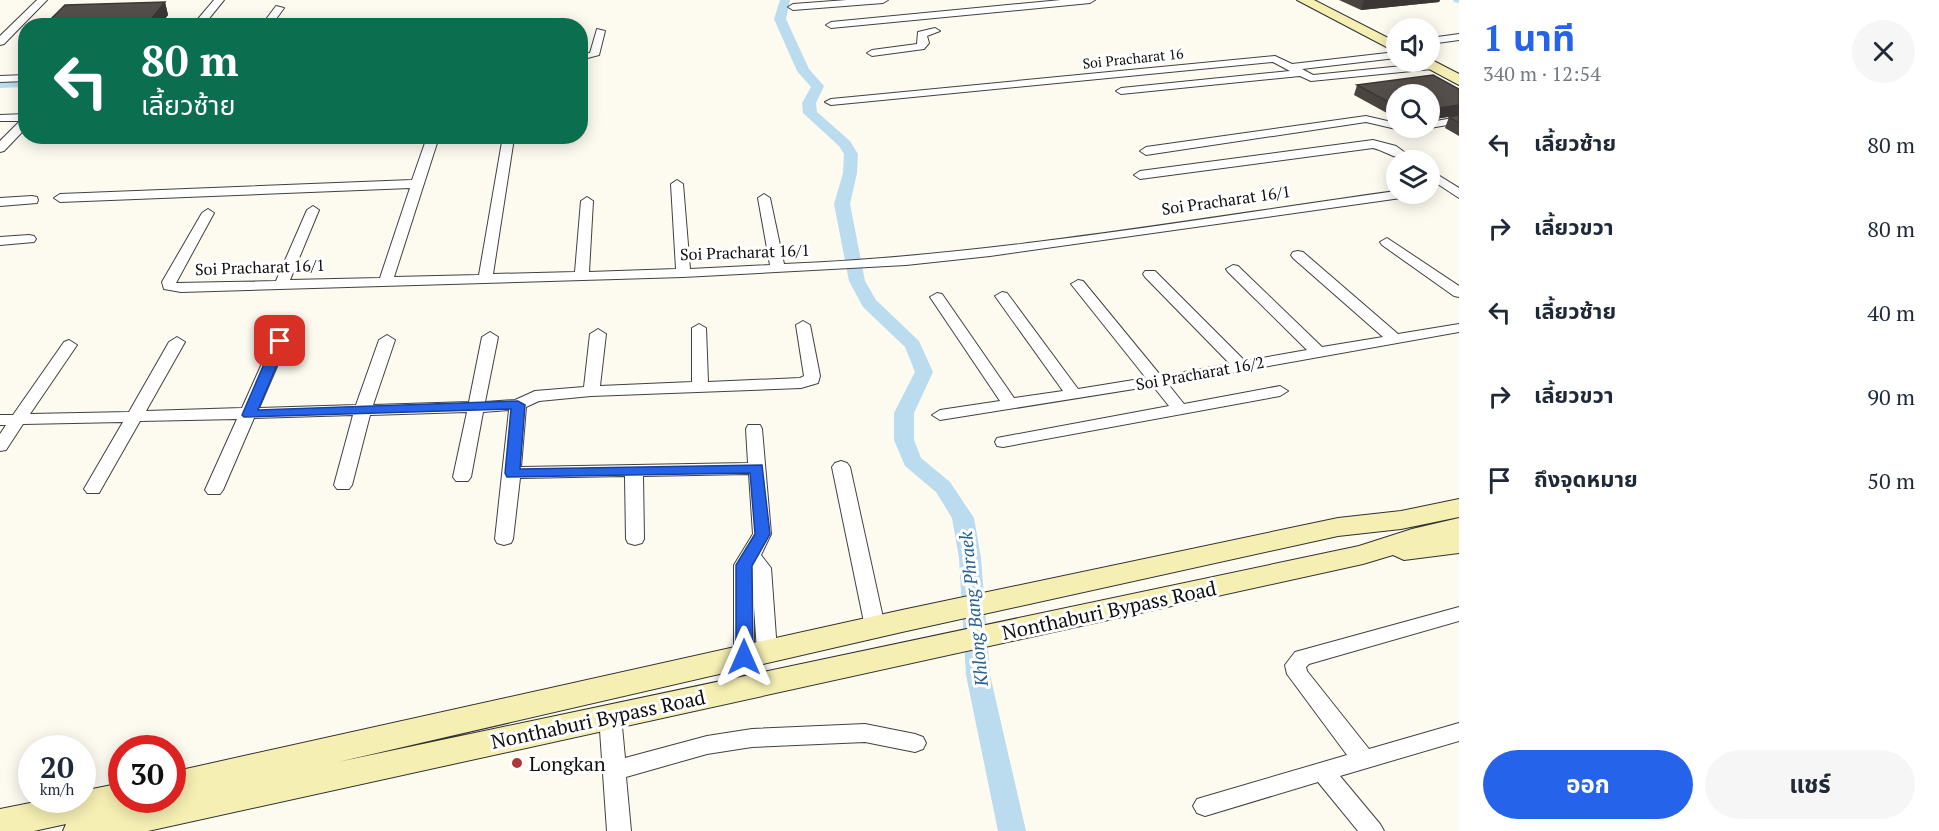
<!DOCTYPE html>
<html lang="th">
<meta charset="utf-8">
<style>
:root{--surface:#fff;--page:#f6f6f7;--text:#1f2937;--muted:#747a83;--accent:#2563eb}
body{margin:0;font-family:"PT Serif","Noto Sans Thai",serif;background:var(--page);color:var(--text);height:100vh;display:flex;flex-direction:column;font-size:22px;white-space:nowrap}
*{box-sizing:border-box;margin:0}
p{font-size:20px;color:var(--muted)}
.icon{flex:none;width:33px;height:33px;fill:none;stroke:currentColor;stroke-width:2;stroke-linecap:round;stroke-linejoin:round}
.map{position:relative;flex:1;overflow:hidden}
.details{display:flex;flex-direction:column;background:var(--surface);width:480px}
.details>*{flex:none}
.hud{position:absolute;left:18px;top:18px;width:570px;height:126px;border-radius:24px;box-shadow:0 3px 15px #0003;background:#0b6e4f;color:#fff;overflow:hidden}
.controls{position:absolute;left:1386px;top:18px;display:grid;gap:12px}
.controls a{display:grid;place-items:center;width:54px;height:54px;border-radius:50%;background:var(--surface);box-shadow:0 3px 15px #0003;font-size:30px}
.speed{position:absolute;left:18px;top:735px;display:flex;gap:12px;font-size:30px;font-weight:700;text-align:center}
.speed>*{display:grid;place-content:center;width:78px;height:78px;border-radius:50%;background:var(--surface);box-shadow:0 3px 15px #0003;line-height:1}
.speed small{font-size:15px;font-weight:400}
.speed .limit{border:9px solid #d22;background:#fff;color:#111}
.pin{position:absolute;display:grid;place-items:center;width:51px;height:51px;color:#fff;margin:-26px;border-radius:12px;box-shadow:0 3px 9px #0006}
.me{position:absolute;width:66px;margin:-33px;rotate:0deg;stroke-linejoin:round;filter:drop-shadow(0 0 4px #0008)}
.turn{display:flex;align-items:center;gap:21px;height:126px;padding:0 24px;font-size:27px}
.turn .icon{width:78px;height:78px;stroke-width:2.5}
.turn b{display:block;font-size:42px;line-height:51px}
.round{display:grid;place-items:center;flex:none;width:63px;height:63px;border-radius:32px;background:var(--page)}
.summary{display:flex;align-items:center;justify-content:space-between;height:102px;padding:0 24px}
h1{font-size:36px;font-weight:700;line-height:45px;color:var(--accent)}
.primary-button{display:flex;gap:12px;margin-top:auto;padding:12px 24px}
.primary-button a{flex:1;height:69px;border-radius:36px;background:var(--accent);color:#fff;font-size:24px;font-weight:700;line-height:69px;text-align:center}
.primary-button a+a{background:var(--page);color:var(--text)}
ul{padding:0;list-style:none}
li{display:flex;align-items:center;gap:18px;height:84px;padding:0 24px}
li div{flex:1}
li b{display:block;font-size:22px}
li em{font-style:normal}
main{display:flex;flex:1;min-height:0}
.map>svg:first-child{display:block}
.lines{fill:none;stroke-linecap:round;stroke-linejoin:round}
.canal{fill:#bbdbef;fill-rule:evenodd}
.minor-casing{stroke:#414141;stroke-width:2}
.secondary-casing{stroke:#303030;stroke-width:2}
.minor{fill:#fff;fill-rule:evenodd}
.secondary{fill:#f5efb3;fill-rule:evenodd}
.wall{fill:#494440}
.shaded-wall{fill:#3c3734}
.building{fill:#554f4b;stroke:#3c3734;stroke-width:1.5}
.route{fill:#2563eb;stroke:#184099;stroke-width:1.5}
.poi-dot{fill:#ad363b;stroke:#fff;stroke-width:2}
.labels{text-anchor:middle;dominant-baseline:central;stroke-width:6;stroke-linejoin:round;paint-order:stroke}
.far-street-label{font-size:14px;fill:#0e0e0e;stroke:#fff}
.street-label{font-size:16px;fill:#0e0e0e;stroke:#fff}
.water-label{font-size:18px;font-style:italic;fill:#266190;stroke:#fff}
.near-street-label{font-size:20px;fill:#0e0e0e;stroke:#fff}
.near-poi-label{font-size:20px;fill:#0e0e0e;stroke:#fff;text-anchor:start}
</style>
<main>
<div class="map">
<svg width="1459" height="831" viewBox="0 0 1459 831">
<rect width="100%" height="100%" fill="#fdfbf0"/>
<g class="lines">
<g class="canal">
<polygon points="780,0 790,0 786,19 809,69 824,86 816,103 817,112 850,141 858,154 857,173 850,204 865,281 876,300 919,341 933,372 914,413 914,440 921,458 950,482 974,518 981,558 990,675 1026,831 998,831 966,675 959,558 952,518 936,492 905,466 894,440 894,413 915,372 905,347 863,307 849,281 834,204 843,173 844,154 839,146 803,113 802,103 811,87 797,71 774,19"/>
<polygon points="1453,0 1459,0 1459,3 1454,2"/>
<polygon points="26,79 26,87 0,88 0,80"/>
</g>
<defs>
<g id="minor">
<polygon points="37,0 47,0 4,44 0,45 0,36"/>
<polygon points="214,0 224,0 203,26 192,26"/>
<polygon points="847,0 888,0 883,3 793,10 788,7 793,4"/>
<polygon points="1061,0 1095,0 1090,3 831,28 826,25 831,22"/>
<polygon points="276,6 284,8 271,26 261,26"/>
<polygon points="935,28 940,31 927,36 929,43 924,49 872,56 867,53 872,50 917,44 918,32"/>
<polygon points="597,29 605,31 599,55 580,60 580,54 590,53"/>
<polygon points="1459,34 1459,40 1430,44 1430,38"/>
<polygon points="1396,52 1396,58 1302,69 1313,75 1432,63 1437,66 1432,69 1311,81 1300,76 1121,94 1116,91 1121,88 1290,71 1273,62 831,105 825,102 831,99 1275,56 1292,64"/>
<polygon points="26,75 26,81 0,82 0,76"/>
<polygon points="26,114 26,128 4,151 0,152 0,141 20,121 0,121 0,115"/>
<polygon points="1366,116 1396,123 1396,128 1401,128 1396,129 1366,122 1146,155 1140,151 1146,147"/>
<polygon points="1459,117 1459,123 1430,128 1426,128 1430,128 1430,122"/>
<path d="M432 136 438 140 394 277 479 275 503 136 514 138 493 274 575 272 581 201 587 197 593 201 589 272 676 269 671 184 677 180 683 184 690 269 770 265 758 198 764 194 770 198 784 264C989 256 1193 219 1396 191V194H1407L1401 198 990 256 906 265 683 277 181 292 164 289 162 282 202 213 208 209 214 213 176 283 276 281 307 210 313 206 319 210 290 280 380 278 410 188 60 202 54 198 60 194 412 180 426 140Z"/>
<path d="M1373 140 1396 146 1415 160C1400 162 1388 152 1373 148L1140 179 1134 175 1140 171Z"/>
<polygon points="1430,170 1459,188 1459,198 1430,179"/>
<polygon points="32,196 37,197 38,200 37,203 0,206 0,198"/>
<polygon points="29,235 34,236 36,239 34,242 0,245 0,237"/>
<polygon points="1387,238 1459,286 1459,297 1454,296 1382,245 1380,242"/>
<polygon points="1298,251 1303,252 1398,334 1459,324 1459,332 1168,384 1184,404 1280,386 1288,391 1280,396 1003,447 997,446 995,442 997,438 1169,406 1153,386 940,420 932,415 940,410 1000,401 930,297 937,293 942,294 1014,398 1063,391 995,296 1002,292 1007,293 1078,389 1146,378 1071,284 1078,280 1083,281 1161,376 1230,364 1145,277 1143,274 1145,271 1155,271 1245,361 1307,350 1228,272 1226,269 1233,265 1238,266 1322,347 1383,337 1293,258 1291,255 1293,252"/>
<polygon points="803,321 810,325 820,376 818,383 801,388 591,396 539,401 526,407 521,467 748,463 746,429 748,425 760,425 762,429 771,534 761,555 771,568 777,651 774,656 767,659 760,656 757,651 754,607 754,657 751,663 744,665 737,663 734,657 734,565 753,534 749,474 643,476 644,539 642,543 635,545 628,543 626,539 625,476 520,478 513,539 511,543 504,545 497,543 495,539 509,410 483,412 471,477 468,481 456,481 453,477 467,412 370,415 352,485 349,489 337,489 334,485 353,415 254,418 223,490 220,494 208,494 205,490 237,419 140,421 99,493 87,493 84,489 123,422 23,424 6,450 0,451 0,434 6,425 0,425 0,415 13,415 64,342 69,340 77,345 30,414 129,412 169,342 177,337 185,342 146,411 242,408 272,341 280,336 288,341 259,408 356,405 379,340 387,335 395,340 373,405 469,402 482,337 490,332 498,337 485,402 515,400 535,391 584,387 590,334 598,329 606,334 600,386 692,382 692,328 699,324 706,328 708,382 800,378 804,376 796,325"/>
<polygon points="841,461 847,463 850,467 885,627 882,632 875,634 868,632 865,627 832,467 835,463"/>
<polygon points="1459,607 1459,621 1309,664 1306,667 1307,671 1369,749 1459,723 1459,741 1340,776 1380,824 1384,831 1358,831 1318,782 1205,816 1197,813 1193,806 1197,799 1347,755 1287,674 1285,665 1295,652"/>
<polygon points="610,707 618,710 621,716 625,758 707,736 752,729 865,724 915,734 923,737 926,743 923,749 915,752 865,742 752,747 707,754 626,777 631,831 607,831 599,716 602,710"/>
</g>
<g id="secondary">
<polygon points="1297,0 1314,0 1396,42 1396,52"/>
<polygon points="1430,59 1459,74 1459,85 1416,62 1430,62"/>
<polygon points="1459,499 1459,517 1401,529 1338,536 902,632 338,762 1359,546 1412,529 1459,518 1459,553 1404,560 1393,555 1363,564 148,831 63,831 66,824 34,831 0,831 0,809 45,800 82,800 82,791 122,783 122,800 138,800 135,804 159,800 172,800 172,772 902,610 1338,518 1401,511"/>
</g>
</defs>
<use href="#minor" class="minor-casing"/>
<use href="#secondary" class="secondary-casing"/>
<use href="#minor" class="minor"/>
<use href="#secondary" class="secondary"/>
</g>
<g class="wall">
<polygon points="1339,0 1440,0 1439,2 1361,10"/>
<polygon points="165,2 168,15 159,26 48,26 47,23"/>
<polygon points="1357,85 1459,89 1459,115 1430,120 1430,94 1396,94 1396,118 1354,95"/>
<polygon points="1459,115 1459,136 1445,128 1449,117"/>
</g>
<g class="shaded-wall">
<polygon points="1364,0 1440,0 1439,2 1361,10"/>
<polygon points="165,2 168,15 159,26 146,26"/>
<polygon points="1459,105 1459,115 1430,120 1431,112 1433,109"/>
</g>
<g class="building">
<polygon points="165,2 146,26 111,26 114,21 47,23 65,5"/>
<polygon points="1433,75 1459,89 1459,105 1433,109 1431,112 1430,112 1430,94 1396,94 1396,106 1357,85"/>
<polygon points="1459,115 1459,123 1449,117"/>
</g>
<polygon class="route" points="280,337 287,341 258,410 518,401 525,405 520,469 762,465 770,534 752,566 753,657 750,661 744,663 738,661 736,657 736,565 755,534 750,473 507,477 505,473 511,409 244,417 242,415 274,341"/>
<circle class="poi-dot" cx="517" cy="763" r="6"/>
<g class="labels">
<g class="far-street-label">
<text transform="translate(1133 58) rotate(-6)">Soi Pracharat 16</text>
</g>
<g class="street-label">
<text transform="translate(1226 200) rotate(-8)">Soi Pracharat 16/1</text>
<text transform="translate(745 252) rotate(-2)">Soi Pracharat 16/1</text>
<text transform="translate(260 267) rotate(-2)">Soi Pracharat 16/1</text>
<text transform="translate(1200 373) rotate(-10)">Soi Pracharat 16/2</text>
</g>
<g class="water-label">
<text transform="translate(973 609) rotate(-96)">Khlong Bang Phraek</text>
</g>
<g class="near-street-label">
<text transform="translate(1109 610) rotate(-12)">Nonthaburi Bypass Road</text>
<text transform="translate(598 719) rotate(-12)">Nonthaburi Bypass Road</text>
</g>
<g class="near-poi-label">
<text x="529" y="763">Longkan</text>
</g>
</g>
</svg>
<div class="controls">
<a><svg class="icon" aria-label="sound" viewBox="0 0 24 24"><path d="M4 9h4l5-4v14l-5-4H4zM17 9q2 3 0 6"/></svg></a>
<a><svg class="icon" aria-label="search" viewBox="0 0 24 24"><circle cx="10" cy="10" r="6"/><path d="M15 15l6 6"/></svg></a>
<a><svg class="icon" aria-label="layers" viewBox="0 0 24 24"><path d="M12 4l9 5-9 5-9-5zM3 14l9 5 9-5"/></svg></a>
</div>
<div class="speed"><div>20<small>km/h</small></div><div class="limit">30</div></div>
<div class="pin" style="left:280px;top:341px;background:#d93025"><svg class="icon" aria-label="arrive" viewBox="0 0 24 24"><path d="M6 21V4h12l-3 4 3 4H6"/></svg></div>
<svg class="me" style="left:744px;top:657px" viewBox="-20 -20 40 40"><path d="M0-17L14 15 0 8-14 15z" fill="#2563eb" stroke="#fff" stroke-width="4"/></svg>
<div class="hud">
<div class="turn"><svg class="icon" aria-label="left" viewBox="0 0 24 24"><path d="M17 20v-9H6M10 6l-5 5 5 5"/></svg><div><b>80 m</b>เลี้ยวซ้าย</div></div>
</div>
</div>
<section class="details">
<div class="summary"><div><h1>1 นาที</h1><p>340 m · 12:54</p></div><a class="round"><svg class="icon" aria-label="close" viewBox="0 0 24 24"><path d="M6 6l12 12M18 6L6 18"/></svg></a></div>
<ul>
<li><svg class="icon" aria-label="left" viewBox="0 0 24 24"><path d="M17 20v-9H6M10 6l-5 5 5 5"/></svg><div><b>เลี้ยวซ้าย</b></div><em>80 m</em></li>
<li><svg class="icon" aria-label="right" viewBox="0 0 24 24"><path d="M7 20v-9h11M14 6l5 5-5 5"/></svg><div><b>เลี้ยวขวา</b></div><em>80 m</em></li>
<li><svg class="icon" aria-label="left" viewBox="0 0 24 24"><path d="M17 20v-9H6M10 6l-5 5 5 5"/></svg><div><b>เลี้ยวซ้าย</b></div><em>40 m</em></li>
<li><svg class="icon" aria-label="right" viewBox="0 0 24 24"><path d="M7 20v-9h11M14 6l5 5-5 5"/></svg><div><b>เลี้ยวขวา</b></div><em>90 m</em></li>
<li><svg class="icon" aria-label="arrive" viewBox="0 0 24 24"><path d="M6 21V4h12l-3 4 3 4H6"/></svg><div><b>ถึงจุดหมาย</b></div><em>50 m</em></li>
</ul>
<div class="primary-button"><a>ออก</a><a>แชร์</a></div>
</section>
</main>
